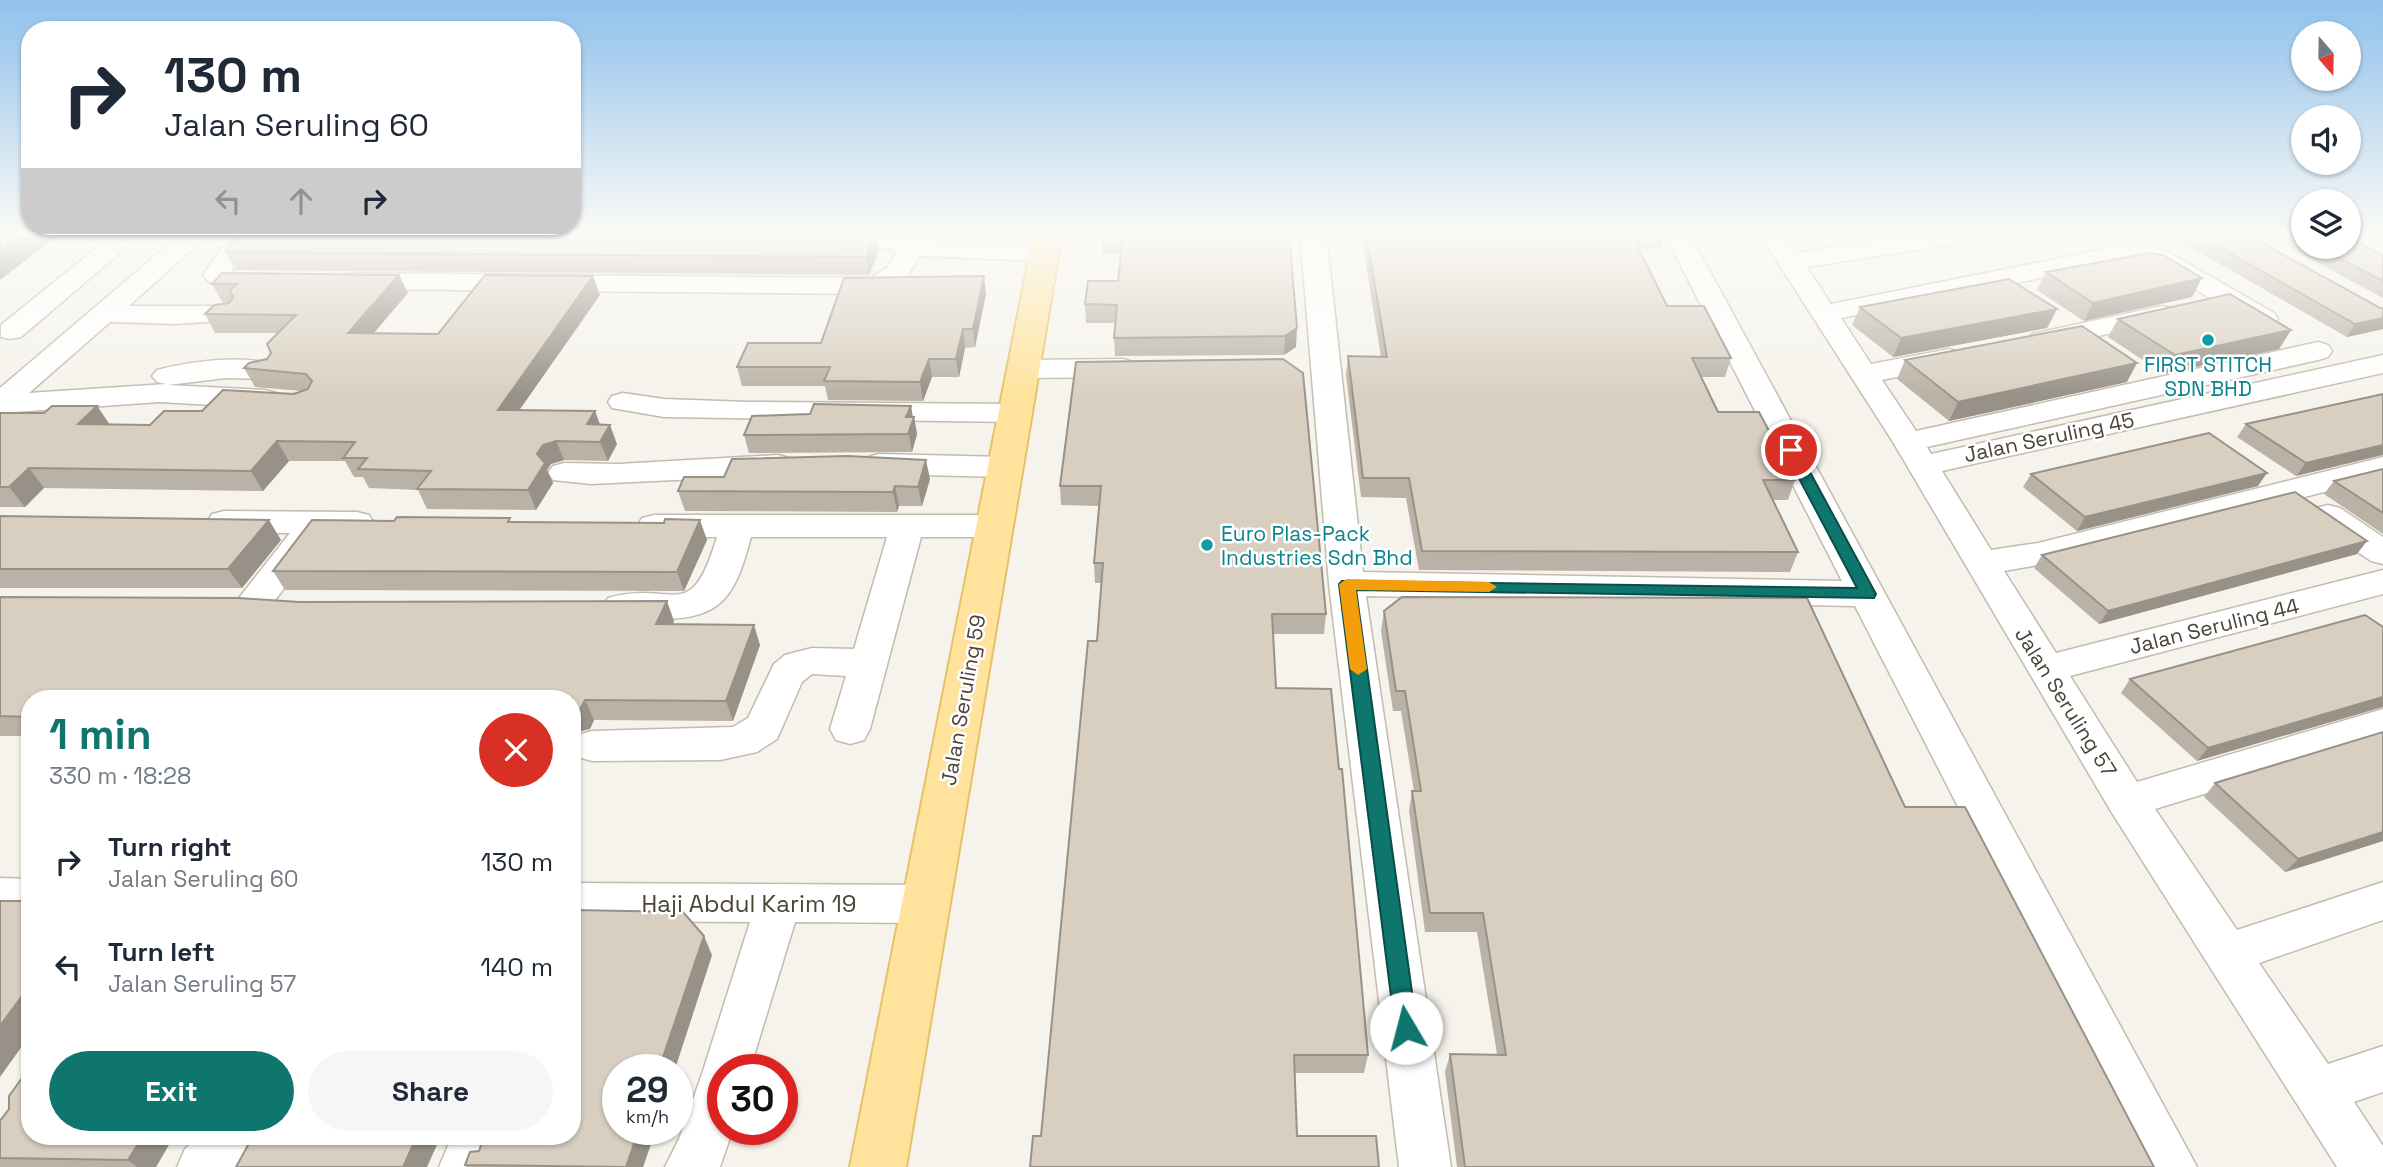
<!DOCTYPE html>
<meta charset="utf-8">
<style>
:root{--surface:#fff;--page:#f6f6f7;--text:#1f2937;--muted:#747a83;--accent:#0f766e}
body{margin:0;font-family:"Space Grotesk",sans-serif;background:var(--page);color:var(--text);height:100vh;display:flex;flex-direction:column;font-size:26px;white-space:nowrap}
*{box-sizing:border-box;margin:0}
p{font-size:23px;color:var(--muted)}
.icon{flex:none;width:38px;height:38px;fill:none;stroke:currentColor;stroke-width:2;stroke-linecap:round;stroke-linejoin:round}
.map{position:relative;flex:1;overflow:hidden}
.side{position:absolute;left:21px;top:690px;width:560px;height:455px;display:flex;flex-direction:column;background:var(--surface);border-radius:28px;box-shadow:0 2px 5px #0004}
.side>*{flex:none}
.guide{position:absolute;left:21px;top:21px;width:560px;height:214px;border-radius:28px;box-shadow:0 2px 5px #0004;background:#fff;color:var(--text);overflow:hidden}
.needle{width:46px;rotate:160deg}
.tools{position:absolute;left:2291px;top:21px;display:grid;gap:14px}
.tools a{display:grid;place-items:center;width:70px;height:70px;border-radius:50%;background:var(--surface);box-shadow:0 2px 5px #0004;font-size:35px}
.speed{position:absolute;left:602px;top:1054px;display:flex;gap:14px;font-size:35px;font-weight:700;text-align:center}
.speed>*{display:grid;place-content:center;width:91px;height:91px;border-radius:50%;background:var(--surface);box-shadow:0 2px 5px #0004;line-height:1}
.speed small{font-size:18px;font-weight:400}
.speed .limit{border:10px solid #d22;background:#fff;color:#111}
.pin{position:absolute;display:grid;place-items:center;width:60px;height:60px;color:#fff;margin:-30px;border:4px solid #fff;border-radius:50%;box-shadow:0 2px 7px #0007}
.me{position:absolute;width:77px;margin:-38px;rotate:352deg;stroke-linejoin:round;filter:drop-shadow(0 0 5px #0008)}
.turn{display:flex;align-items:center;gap:24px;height:147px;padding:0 28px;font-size:32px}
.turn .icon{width:91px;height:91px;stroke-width:2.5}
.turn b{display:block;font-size:49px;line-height:60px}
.lanes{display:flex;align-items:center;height:66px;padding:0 28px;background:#0003;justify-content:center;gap:35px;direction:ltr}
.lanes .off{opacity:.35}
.round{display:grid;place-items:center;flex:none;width:74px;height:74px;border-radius:37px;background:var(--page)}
.headline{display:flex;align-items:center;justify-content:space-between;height:119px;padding:0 28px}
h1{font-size:42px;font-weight:700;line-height:52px;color:var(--accent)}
.action{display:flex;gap:14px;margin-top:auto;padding:14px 28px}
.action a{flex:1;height:80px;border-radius:42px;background:var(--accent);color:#fff;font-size:28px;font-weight:700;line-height:80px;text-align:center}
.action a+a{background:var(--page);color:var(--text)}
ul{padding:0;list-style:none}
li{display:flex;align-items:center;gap:21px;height:105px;padding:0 28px}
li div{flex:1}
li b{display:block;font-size:26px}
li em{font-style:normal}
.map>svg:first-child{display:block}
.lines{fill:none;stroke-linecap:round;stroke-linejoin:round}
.stream{stroke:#a9d4f2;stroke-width:6}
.minor-casing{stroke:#c2bbae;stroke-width:3}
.major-casing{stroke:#e6c16a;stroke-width:4}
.minor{fill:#fff;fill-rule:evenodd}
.major{fill:#ffe39c;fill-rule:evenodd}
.wall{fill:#bab2a6}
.shaded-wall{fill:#979187}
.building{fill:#d8cfc1;stroke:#979187;stroke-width:2}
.route{fill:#0f766e;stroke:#0a4d48;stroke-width:2}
.slow{fill:#f59e0b}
.culture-dot{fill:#0f9aa8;stroke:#fff;stroke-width:2.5}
.labels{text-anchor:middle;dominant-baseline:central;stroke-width:5;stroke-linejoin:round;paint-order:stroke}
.culture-label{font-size:21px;fill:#0d838f;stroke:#fff}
.street-label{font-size:21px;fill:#4b4439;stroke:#fff}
.near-street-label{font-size:24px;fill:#4b4439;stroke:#fff}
</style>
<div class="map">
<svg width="2383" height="1167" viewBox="0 0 2383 1167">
<rect width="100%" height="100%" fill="#f6f3ec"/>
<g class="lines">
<polyline class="stream" points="2379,233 2383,235"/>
<defs>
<g id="minor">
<polygon points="115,233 143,233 21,337 11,339 1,337 1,325"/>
<path d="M182 233H210L129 306H227L237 308 241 314 237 320 176 324 110 322 29 393 166 384 157 382 152 376 157 370C193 361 239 355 275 364L279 370 275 376 265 379 226 378 168 385 265 390 276 393 280 399 276 405 265 408 160 402 0 413V388Z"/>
<path d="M277 233C267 248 243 248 230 273L272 275 276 281 272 287C251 292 216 295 203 275L221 249 241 234Z"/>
<polygon points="895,233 915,240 1044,245 1053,248 1057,253 1053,258 1044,261 920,256 903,283 873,294 354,289 345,287 341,281 345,275 354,273 871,278 888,267 897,251 887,248 829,247 820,244 816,239 821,233"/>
<polygon points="1300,233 1326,233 1363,572 1842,581 1664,233 1689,233 2197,1167 2143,1167 1855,606 1366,596 1451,1167 1399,1167 1329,584"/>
<polygon points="1759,233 1784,233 1797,253 1924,233 1987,233 1984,238 1975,241 1807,267 1831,304 2146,241 2155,244 2158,249 2168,252 2274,313 2278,319 2274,325 2264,327 2254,325 2150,262 2146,257 1841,318 1871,364 1949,349 1959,352 1963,358 1959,364 1882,380 1916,431 2318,342 2328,345 2332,351 2328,357 2318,360 1927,447 1931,454 2383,355 2383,373 1942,471 1991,550 2038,543 2383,457 2383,477 2038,565 2004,571 2056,653 2383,570 2383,594 2070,676 2137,782 2383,709 2383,739 2155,809 2237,930 2383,882 2383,920 2259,963 2328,1064 2383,1046 2383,1092 2354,1102 2383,1146 2383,1167 2337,1167 2112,813 1893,442"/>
<polygon points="2348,233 2364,233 2383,243 2383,261 2348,245"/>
<polygon points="2162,306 2172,308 2176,314 2172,320 2042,348 2032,346 2028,340 2032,334"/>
<polygon points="1123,359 1133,362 1137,368 1133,374 1123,377 1023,378 1013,375 1009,369 1013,363 1023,360"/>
<polygon points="623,393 664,399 748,402 1015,404 1026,407 1030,413 1026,419 1015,422 664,417 612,408 608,402 612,396"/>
<polygon points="879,454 1005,457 1016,460 1021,467 1016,474 1005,477 879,474 868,471 863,464 868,457"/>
<polygon points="778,455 789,458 794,465 789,472 778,475 591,484 553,480 548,473 553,466 564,463 618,464"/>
<polygon points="2328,505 2340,508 2383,537 2383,564 2371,561 2316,524 2311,516 2316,508"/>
<polygon points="224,511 357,512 369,515 374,523 369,531 357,534 320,534 322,537 317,545 266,612 253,615 240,612 235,603 290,533 224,533 212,530 207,522 212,514"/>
<path d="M654 515H994L1006 518 1011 526 1006 534 994 537H921L870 729 864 740 850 744 836 740 830 729 846 676 812 674 802 682 777 739 757 752 720 760 592 761 578 757 572 746 578 735 592 731 733 727 748 718 774 664 785 655 812 648 854 649 887 537H751C736 592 725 619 662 619 644 620 626 621 608 616L603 607 608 598C674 579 690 628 717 537H654L642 534 637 526 642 518Z"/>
<polygon points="0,878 30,879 30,917 0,916"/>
<polygon points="572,883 926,885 942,891 948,904 942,917 926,923 795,922 750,1069 723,1069 723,1129 733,1129 720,1167 665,1167 679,1139 703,1071 750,922 572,921"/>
<polygon points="198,1136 251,1136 237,1167 177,1167 185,1149"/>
<polygon points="452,1136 502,1136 491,1167 439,1167"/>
</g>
<polygon id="major" points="1034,233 1062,233 906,1167 850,1167"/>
</defs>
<use href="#minor" class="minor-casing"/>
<use href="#major" class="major-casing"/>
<use href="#minor" class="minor"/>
<use href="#major" class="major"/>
</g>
<g class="wall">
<polygon points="1289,233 1296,347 1284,355 1115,356 1114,338 1115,323 1086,323 1085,304 1118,281 1121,254 1102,254 1102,236"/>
<polygon points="1665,233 1661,249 1639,249 1667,306 1731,358 1725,377 1701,377 1718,412 1795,480 1788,500 1772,500 1798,552 1790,572 1419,570 1406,498 1361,497 1346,375 1348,356 1381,357 1361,234 1329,234"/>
<polygon points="2166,233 2244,233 2380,308 2383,308 2383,329 2347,337"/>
<polygon points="2263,233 2303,233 2303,247 2348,247 2383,255 2383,298"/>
<polygon points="879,251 869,275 235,270 225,252"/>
<polygon points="2046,272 2192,297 2084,321 2037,290"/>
<polygon points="399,275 408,293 374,333 438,334 600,295 519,410 595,411 600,425 617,444 608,461 564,460 551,464 547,470 553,483 536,510 427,509 418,490 369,488 363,477 354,477 345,461 289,461 263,491 44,488 25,507 0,507 0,413 44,413 97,406 109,424 150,425 202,411 302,391 255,387 244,368 267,359 271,353 278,333 215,333 205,314 230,302 222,302 212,284"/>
<polygon points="986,294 975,347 965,348 959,377 932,377 923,401 828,400 825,386 742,386 737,367"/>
<polygon points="1860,307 2057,309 2047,328 1893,357 1852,325"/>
<polygon points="2118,319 2291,330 2279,349 2164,374 2108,337"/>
<polygon points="1905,360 2127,382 1949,421 1897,379"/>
<polygon points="1076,362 1326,614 1324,634 1273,634 1276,688 1339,769 1368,1055 1364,1073 1294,1073 1041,1136 1097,641 1102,583 1095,583 1094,563 1099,506 1061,505 1060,486"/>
<polygon points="2383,394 2296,476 2237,437 2246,424"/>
<polygon points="911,406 913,417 914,417 917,434 912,452 749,453 744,435 810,414"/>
<polygon points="2383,469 2383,534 2324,494 2334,481"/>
<polygon points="2031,474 2258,486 2077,531 2023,487"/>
<polygon points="930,479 922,506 899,506 897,512 685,511 678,491"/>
<polygon points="0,516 281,540 242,588 0,588"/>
<polygon points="512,522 707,540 684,591 285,590 273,571"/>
<polygon points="2357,554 2099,624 2034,568 2042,555"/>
<polygon points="0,597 299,602 674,621 673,624 760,645 733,721 594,720 590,729 577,732 572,698 30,698 30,736 0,736"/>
<polygon points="1384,611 1905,807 2154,1167 1457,1167 1445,1072 1450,1054 1497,1054 1477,932 1425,932 1409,811 1412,791 1414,791 1401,711 1393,711 1381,631"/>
<polygon points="2383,627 2197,761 2121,693 2130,679"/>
<polygon points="2215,783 2383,841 2285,872 2204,797"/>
<polygon points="712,955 675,1069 618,1069 618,1129 656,1129 643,1167 466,1167 465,1165 479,1151"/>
<polygon points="0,1121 174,1136 156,1167 0,1167"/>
</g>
<g class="shaded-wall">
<polygon points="26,233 61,233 0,280 0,253"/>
<polygon points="876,233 879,251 869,275 866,257"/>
<polygon points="399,275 408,293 358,351 348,333"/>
<polygon points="593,276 600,295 506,429 498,410"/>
<polygon points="984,276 986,294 975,347 973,329"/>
<polygon points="2202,278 2192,297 2084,321 2093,303"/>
<polygon points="2057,309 2047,328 1893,357 1901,338"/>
<polygon points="2383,318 2383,329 2347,337 2355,324"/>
<polygon points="1297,328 1296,347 1284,355 1285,336"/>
<polygon points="963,329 965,348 959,377 956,359"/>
<polygon points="2291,330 2279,349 2164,374 2175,355"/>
<polygon points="929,359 932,377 923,401 920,382"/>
<polygon points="2137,363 2127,382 1949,421 1958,402"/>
<polygon points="97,406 110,425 78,424"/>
<polygon points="911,406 913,420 914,417 917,434 912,452 906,417"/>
<polygon points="595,411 602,430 587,424"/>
<polygon points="610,425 617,444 608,461 600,442"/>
<polygon points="277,441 289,461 263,491 251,471"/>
<polygon points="556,441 564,460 551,464 547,470 553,483 536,510 528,490 537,454 543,445"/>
<polygon points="2383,445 2383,455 2296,476 2306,463"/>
<polygon points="926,460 930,479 922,506 918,487"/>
<polygon points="29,468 44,488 25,507 9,487"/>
<polygon points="2267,473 2258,486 2077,531 2085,517"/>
<polygon points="895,486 899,506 897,512 893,492"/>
<polygon points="269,520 281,540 242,588 228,569"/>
<polygon points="700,520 707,540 684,591 677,572"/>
<polygon points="2367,541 2357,554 2099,624 2108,611"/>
<polygon points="667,601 674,621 664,644 656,624"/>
<polygon points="754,625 760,645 733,721 726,701"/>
<polygon points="2383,697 2383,707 2197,761 2208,748"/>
<polygon points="585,700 594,720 590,729 577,732 572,740 572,711"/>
<polygon points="2383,832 2383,841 2285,872 2298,859"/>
<polygon points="704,936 712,955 675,1069 659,1069"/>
<polygon points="30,985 30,1035 0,1077 0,1026"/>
<polygon points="639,1129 656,1129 643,1167 626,1167"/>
<polygon points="143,1136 174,1136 156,1167 137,1167 128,1160"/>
<polygon points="417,1136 441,1136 427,1167 403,1167"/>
</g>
<g class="building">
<polygon points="0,233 26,233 0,253"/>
<polygon points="246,233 875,233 866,257 225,252 233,242"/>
<polygon points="1102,233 1289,233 1297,328 1285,336 1114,338 1117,305 1085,304 1088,281 1118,281 1123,236 1102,236"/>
<polygon points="1366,233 1631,233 1667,306 1704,306 1731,358 1692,358 1718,412 1759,412 1795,480 1763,480 1798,552 1422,551 1409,478 1363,478 1348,356 1387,357"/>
<polygon points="2194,233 2244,233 2380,308 2383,308 2383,318 2355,324"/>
<polygon points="2293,233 2303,233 2303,239"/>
<polygon points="2348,238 2383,255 2383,281 2318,247 2348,247"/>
<polygon points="2150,253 2163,255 2202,278 2093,303 2046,272"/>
<polygon points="222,273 399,275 348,333 438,334 485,275 593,276 498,410 595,411 587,424 610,425 600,442 556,441 543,445 537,454 545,463 528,490 417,489 431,471 358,469 367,458 343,458 355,442 277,441 251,471 29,468 9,487 0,487 0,413 44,413 52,406 97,406 78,424 150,425 164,411 202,411 223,390 294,394 308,389 312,381 306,374 244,368 249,363 267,359 271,353 267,344 296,315 205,314 214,305 229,303 233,297 230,290 237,284 212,284"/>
<polygon points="984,276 973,329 963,329 956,359 929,359 920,382 824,381 830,367 737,367 748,343 821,343 844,278"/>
<polygon points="2009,279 2057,309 1901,338 1860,307"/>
<polygon points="2230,294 2291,330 2175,355 2118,319"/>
<polygon points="2082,326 2137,363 1958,402 1905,360"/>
<polygon points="1283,359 1303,373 1326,614 1272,614 1276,688 1331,689 1339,769 1342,769 1368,1055 1294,1055 1297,1136 1376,1136 1379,1167 1030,1167 1033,1136 1041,1136 1088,641 1097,641 1103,563 1094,563 1101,486 1060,486 1076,362"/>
<polygon points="2383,394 2383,445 2306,463 2246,424"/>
<polygon points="814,404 911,406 906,417 914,417 908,434 744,435 752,416 810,414"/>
<polygon points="2209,433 2267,473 2085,517 2031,474"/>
<polygon points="847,456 926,460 918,487 895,486 893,492 678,491 684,477 724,477 732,459"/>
<polygon points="2383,469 2383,513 2334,481"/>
<polygon points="2295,492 2367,541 2108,611 2042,555"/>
<polygon points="0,516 269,520 228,569 0,569"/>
<polygon points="397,517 510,518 508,522 510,522 664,523 665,519 700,520 677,572 273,571 312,520 394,521"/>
<polygon points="0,597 239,598 299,602 667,601 656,624 754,625 726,701 585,700 580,709 572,711 572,698 30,698 30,717 0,716"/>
<polygon points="1402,597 1807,598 1905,807 1965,807 2154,1167 1465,1167 1450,1054 1506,1055 1483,913 1430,913 1412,791 1421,791 1405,691 1396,691 1384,611"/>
<polygon points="2365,615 2383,627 2383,697 2208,748 2130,679"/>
<polygon points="2383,732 2383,832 2298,859 2215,783"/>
<polygon points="0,901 30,901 30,985 0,1026"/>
<polygon points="573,910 683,912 704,936 659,1069 618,1069 618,1129 639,1129 626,1167 465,1165 470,1152 479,1151 484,1136 572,1136 572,912"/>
<polygon points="30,1067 30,1136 143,1136 128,1160 0,1158 0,1121 9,1109 9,1096"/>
<polygon points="253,1136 417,1136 403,1167 236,1167"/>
</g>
<linearGradient id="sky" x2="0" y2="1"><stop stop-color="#8fc1ec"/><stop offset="0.59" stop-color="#fbfaf6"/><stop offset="1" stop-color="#fbfaf6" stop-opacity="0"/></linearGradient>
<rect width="2383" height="397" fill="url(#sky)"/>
<polygon class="route" points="1791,445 1798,450 1876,594 1874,598 1356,590 1417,1028 1414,1035 1406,1038 1399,1035 1395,1028 1339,584 1342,581 1857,588 1784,450"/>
<polygon class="slow" points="1347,579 1489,582 1497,587 1489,592 1356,590 1367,669 1358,675 1350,669 1339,584"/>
<g class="culture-dot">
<circle cx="2208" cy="340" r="7"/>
<circle cx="1207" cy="545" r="7"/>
</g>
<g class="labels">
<g class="culture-label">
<text x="2208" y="364">FIRST STITCH<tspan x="2208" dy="24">SDN BHD</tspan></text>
<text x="1221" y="533" text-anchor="start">Euro Plas-Pack<tspan x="1221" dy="24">Industries Sdn Bhd</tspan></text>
</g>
<g class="street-label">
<text transform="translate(2049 437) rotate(-12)">Jalan Seruling 45</text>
<text transform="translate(2214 626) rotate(-14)">Jalan Seruling 44</text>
<text transform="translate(963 700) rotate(-80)">Jalan Seruling 59</text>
<text transform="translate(2066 702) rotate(58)">Jalan Seruling 57</text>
</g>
<g class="near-street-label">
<text x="749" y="903">Haji Abdul Karim 19</text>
</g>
</g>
</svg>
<div class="tools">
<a><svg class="needle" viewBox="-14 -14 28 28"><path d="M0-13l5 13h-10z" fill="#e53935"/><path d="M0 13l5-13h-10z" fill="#747a83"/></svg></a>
<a><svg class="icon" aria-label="sound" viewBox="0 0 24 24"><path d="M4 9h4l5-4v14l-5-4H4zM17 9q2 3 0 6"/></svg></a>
<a><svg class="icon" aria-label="layers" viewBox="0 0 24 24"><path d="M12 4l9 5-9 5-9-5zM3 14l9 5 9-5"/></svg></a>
</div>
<div class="speed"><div>29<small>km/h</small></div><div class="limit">30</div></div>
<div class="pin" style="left:1791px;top:450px;background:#d93025"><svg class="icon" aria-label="arrive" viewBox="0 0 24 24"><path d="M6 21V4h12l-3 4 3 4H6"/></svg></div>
<svg class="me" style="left:1406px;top:1028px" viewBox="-20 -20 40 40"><circle r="19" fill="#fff"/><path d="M0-13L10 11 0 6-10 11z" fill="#0f766e"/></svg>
<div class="guide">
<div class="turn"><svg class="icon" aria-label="right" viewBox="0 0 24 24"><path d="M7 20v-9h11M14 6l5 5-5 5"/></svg><div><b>130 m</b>Jalan Seruling 60</div></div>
<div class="lanes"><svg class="icon off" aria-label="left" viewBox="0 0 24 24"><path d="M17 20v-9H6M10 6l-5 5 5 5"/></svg><svg class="icon off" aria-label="ahead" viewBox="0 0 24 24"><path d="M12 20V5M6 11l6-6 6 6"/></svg><svg class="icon" aria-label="right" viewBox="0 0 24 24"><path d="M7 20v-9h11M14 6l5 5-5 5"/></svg></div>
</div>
<section class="side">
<div class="headline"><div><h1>1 min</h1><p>330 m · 18:28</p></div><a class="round" style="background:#d93025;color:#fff"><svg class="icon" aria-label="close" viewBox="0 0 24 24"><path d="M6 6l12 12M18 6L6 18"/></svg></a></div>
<ul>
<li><svg class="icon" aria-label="right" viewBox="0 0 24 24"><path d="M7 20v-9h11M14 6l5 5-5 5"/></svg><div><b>Turn right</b><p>Jalan Seruling 60</p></div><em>130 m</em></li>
<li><svg class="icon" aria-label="left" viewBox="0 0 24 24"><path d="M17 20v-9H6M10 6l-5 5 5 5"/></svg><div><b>Turn left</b><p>Jalan Seruling 57</p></div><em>140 m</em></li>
</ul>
<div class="action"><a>Exit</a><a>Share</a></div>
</section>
</div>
